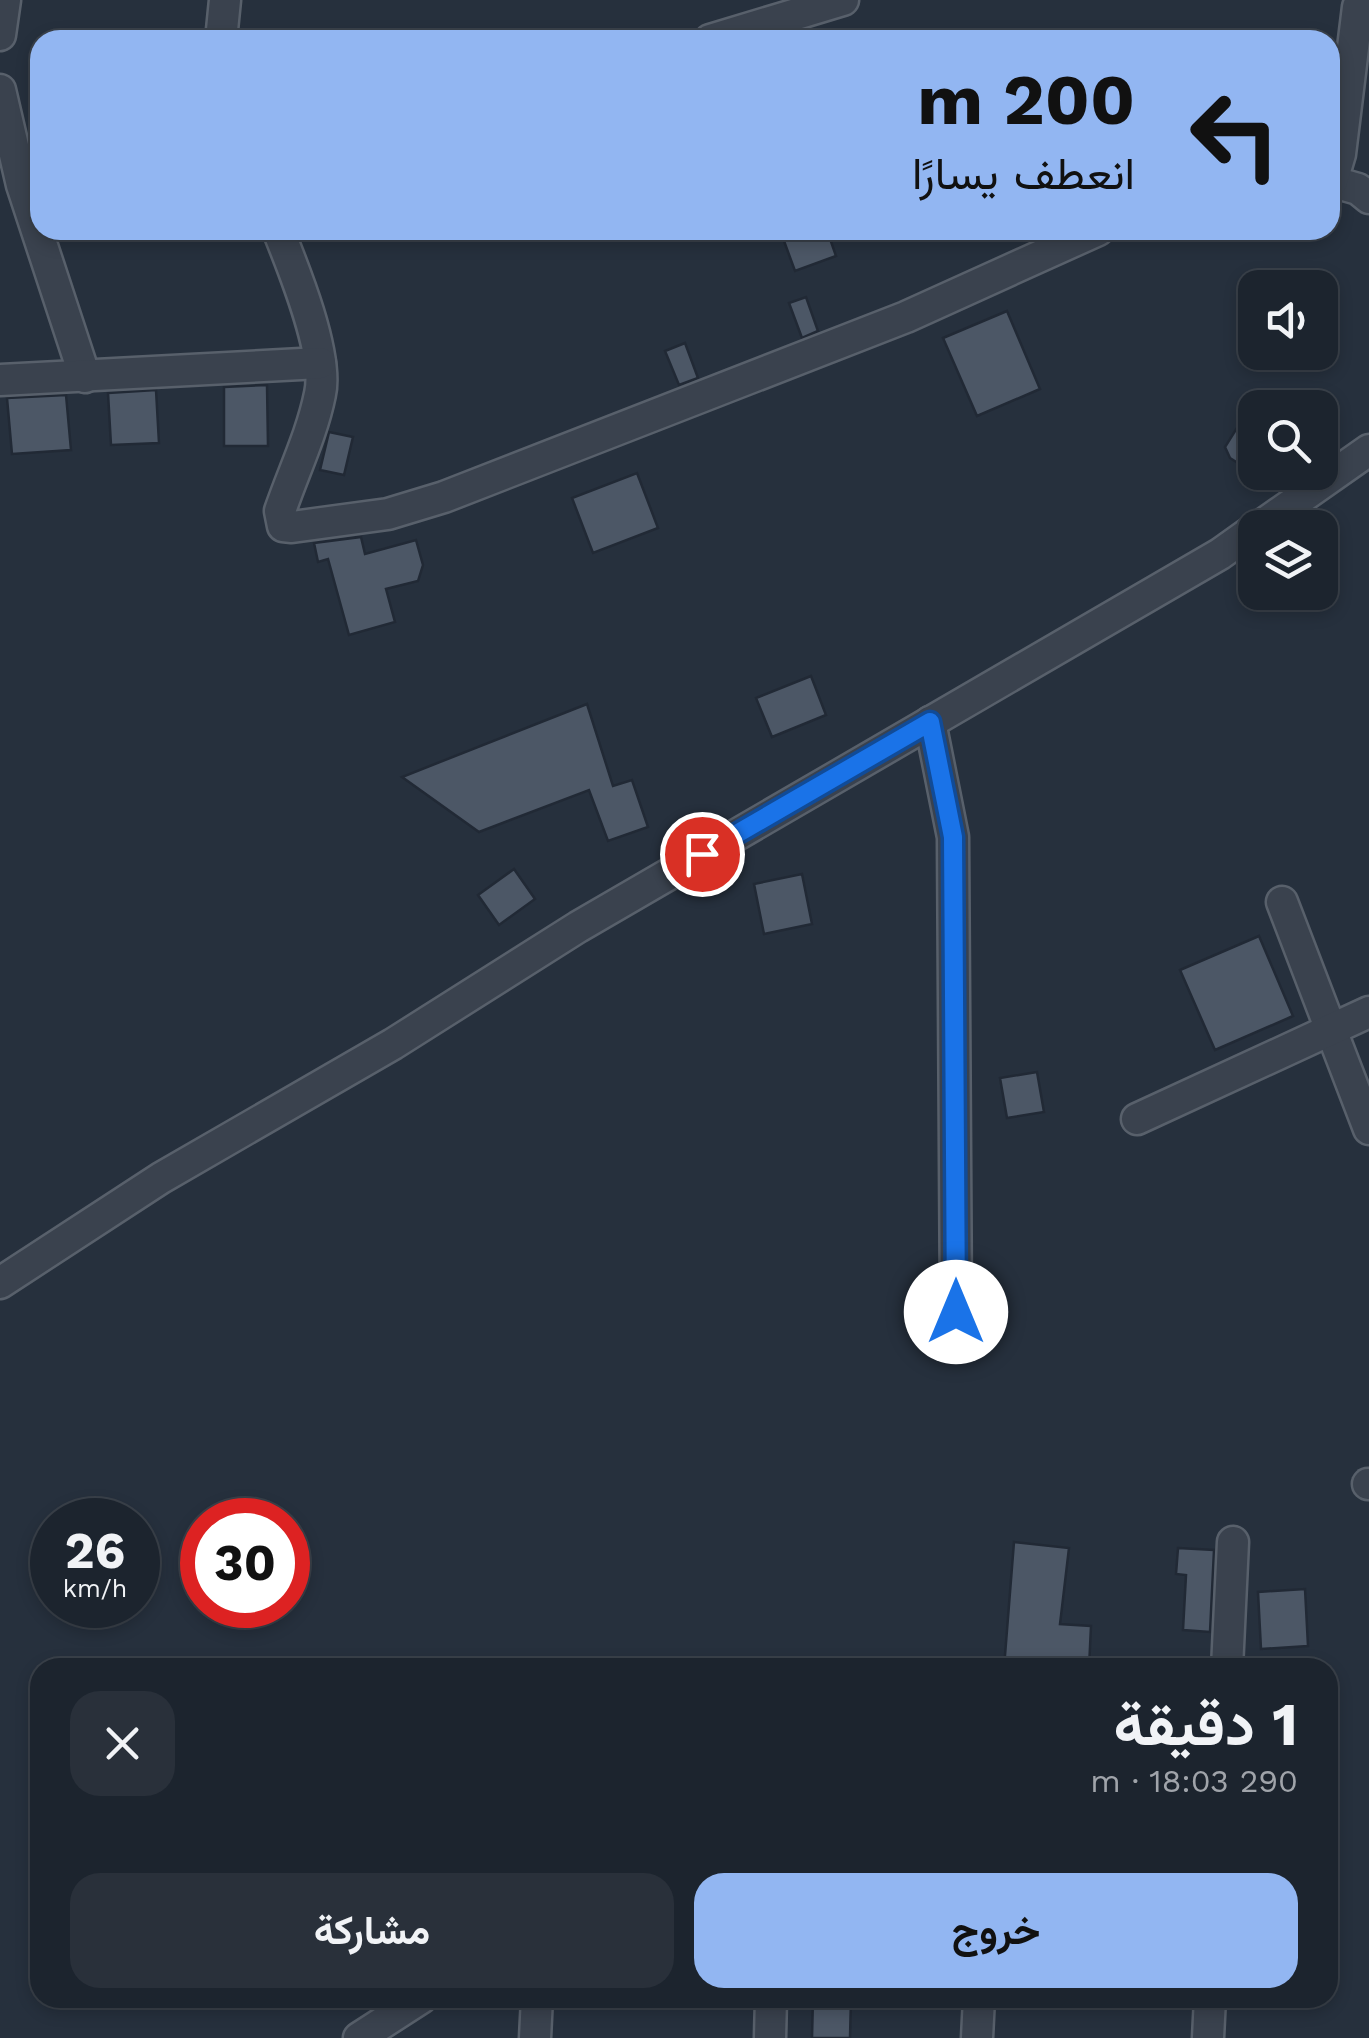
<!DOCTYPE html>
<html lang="ar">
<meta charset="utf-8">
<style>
:root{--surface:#1c242e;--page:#29303a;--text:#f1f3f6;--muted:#a0a4aa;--line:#3a414a;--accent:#92b6f2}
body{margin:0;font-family:"Work Sans",Vazirmatn,sans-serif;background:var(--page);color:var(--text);direction:rtl;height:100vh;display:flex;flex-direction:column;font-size:38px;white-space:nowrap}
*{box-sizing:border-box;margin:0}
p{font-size:32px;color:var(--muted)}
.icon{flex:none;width:55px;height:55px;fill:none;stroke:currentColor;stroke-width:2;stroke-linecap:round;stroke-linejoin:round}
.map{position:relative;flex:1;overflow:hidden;direction:ltr}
.drawer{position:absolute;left:30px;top:1658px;width:1308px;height:350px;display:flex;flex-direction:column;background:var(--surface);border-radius:30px;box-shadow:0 5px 15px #0003,0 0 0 2px var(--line);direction:rtl}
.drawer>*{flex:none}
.banner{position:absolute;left:30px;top:30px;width:1310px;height:210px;border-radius:30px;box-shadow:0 5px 15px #0003,0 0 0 2px var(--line);direction:rtl;background:#92b6f2;color:#111;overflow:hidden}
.tools{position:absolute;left:1238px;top:270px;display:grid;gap:20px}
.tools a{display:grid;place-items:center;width:100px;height:100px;border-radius:20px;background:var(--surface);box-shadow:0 5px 15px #0003,0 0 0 2px var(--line);font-size:50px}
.speed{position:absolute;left:30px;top:1498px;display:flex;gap:20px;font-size:50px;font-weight:700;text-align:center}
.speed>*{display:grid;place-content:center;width:130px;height:130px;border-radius:50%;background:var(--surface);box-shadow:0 5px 15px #0003,0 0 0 2px var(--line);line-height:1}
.speed small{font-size:25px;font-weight:400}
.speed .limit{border:15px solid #d22;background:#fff;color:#111}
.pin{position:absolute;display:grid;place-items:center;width:85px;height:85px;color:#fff;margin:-42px;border:5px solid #fff;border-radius:50%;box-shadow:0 2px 10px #0007}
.me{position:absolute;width:110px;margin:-55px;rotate:0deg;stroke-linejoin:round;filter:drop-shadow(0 0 8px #0008)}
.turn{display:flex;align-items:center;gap:35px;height:210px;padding:0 40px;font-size:45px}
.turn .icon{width:130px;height:130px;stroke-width:2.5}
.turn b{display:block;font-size:70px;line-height:85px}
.round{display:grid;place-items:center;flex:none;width:105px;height:105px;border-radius:30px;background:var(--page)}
.headline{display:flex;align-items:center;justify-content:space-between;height:170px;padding:0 40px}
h1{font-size:60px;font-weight:700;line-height:75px}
.button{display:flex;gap:20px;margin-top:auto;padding:20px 40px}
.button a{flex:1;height:115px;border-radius:30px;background:var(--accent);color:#111;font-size:40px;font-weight:700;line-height:115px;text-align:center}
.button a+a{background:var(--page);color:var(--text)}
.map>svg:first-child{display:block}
.building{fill:#4c5766;stroke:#212935;stroke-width:2.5}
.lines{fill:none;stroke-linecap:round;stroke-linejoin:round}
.minor-casing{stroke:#58606b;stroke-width:35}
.minor{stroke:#3a424e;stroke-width:30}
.route-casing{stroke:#114b97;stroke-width:25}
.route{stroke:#1a73e8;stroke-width:18}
</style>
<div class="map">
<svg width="1369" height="2038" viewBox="0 0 1369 2038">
<rect width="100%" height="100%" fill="#26303d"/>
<g class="building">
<polygon points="780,230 827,230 836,256 795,271"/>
<polygon points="806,297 818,331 802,338 789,303"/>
<polygon points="1007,311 1040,389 977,416 943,338"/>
<polygon points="685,343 698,378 679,385 665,351"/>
<polygon points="267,385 268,446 224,446 224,387"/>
<polygon points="156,390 159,443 111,445 108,393"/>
<polygon points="66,395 71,450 12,454 7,398"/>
<polygon points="1255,399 1255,474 1230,458 1225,447"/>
<polygon points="329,432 353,437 344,475 320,470"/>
<polygon points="637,473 658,528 593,553 572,498"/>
<polygon points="361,537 365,554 416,540 423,565 418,581 386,589 395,622 349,635 328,559 318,562 314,543"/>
<polygon points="811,676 826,715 772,737 756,698"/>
<polygon points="587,704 613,786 632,780 648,827 608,841 589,790 479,832 402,777"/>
<polygon points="514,869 535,899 499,925 478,895"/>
<polygon points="802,874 812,924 764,934 754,884"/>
<polygon points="1259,936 1293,1016 1215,1050 1180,970"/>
<polygon points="1037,1072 1044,1112 1007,1118 1000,1078"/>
<polygon points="1014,1542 1069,1548 1060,1624 1091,1626 1089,1668 1004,1668"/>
<polygon points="1178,1548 1214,1550 1210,1632 1183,1630 1186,1575 1176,1574"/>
<polygon points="1305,1589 1308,1646 1261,1649 1258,1592"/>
<polygon points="813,1998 851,1998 850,2038 812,2038"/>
</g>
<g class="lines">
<defs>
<g id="minor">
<polyline points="0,35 5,0"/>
<polyline points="221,40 225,0"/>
<polyline points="710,40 843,0"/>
<polyline points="0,90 22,185 85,377"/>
<polyline points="1330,181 1358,189 1369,198"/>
<polyline points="1332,181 1340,154 1358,7 1363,0"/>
<path d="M278 230C293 267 329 355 320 394 312 434 293 473 280 511L283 526 292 527 388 514 444 497 906 317 1098 230"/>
<polyline points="0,380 320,363"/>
<polyline points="1258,528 1369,450"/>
<polyline points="930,722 953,837 956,1313"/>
<polyline points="1282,902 1369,1129"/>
<polyline points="1137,1119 1369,1012"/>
<polyline points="0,1283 161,1178 393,1044 578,927 1220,554 1255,529"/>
<polyline points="1368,1484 1369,1484"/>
<polyline points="1227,1668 1233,1542"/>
<polyline points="359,2038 421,1998"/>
<polyline points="535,2038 537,1998"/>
<polyline points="770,2038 771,1998"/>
<polyline points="977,2038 979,1998"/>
<polyline points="1208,2038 1210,1998"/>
</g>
</defs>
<use href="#minor" class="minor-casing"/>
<use href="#minor" class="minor"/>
</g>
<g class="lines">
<defs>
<polyline id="route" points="702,854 930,722 953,837 956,1312"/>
</defs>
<use href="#route" class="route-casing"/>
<use href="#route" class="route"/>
</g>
</svg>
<div class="tools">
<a><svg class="icon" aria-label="sound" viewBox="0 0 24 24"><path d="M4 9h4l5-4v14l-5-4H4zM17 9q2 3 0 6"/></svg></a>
<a><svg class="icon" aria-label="search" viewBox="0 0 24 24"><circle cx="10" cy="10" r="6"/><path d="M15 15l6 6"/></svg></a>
<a><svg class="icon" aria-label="layers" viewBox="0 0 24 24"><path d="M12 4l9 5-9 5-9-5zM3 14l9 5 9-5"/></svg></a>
</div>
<div class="speed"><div>26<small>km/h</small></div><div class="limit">30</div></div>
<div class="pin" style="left:702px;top:854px;background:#d93025"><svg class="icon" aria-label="arrive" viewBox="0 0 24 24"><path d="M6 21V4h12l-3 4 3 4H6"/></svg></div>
<svg class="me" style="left:956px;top:1312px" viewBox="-20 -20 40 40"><circle r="19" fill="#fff"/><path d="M0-13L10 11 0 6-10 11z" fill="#1a73e8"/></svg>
<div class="banner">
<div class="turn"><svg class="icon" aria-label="left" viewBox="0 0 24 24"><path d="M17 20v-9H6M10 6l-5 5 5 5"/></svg><div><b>200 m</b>انعطف يسارًا</div></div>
</div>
<section class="drawer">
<div class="headline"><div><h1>1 دقيقة</h1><p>290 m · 18:03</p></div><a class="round"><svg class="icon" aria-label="close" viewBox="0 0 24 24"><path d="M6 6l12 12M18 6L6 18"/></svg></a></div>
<div class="button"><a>خروج</a><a>مشاركة</a></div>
</section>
</div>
